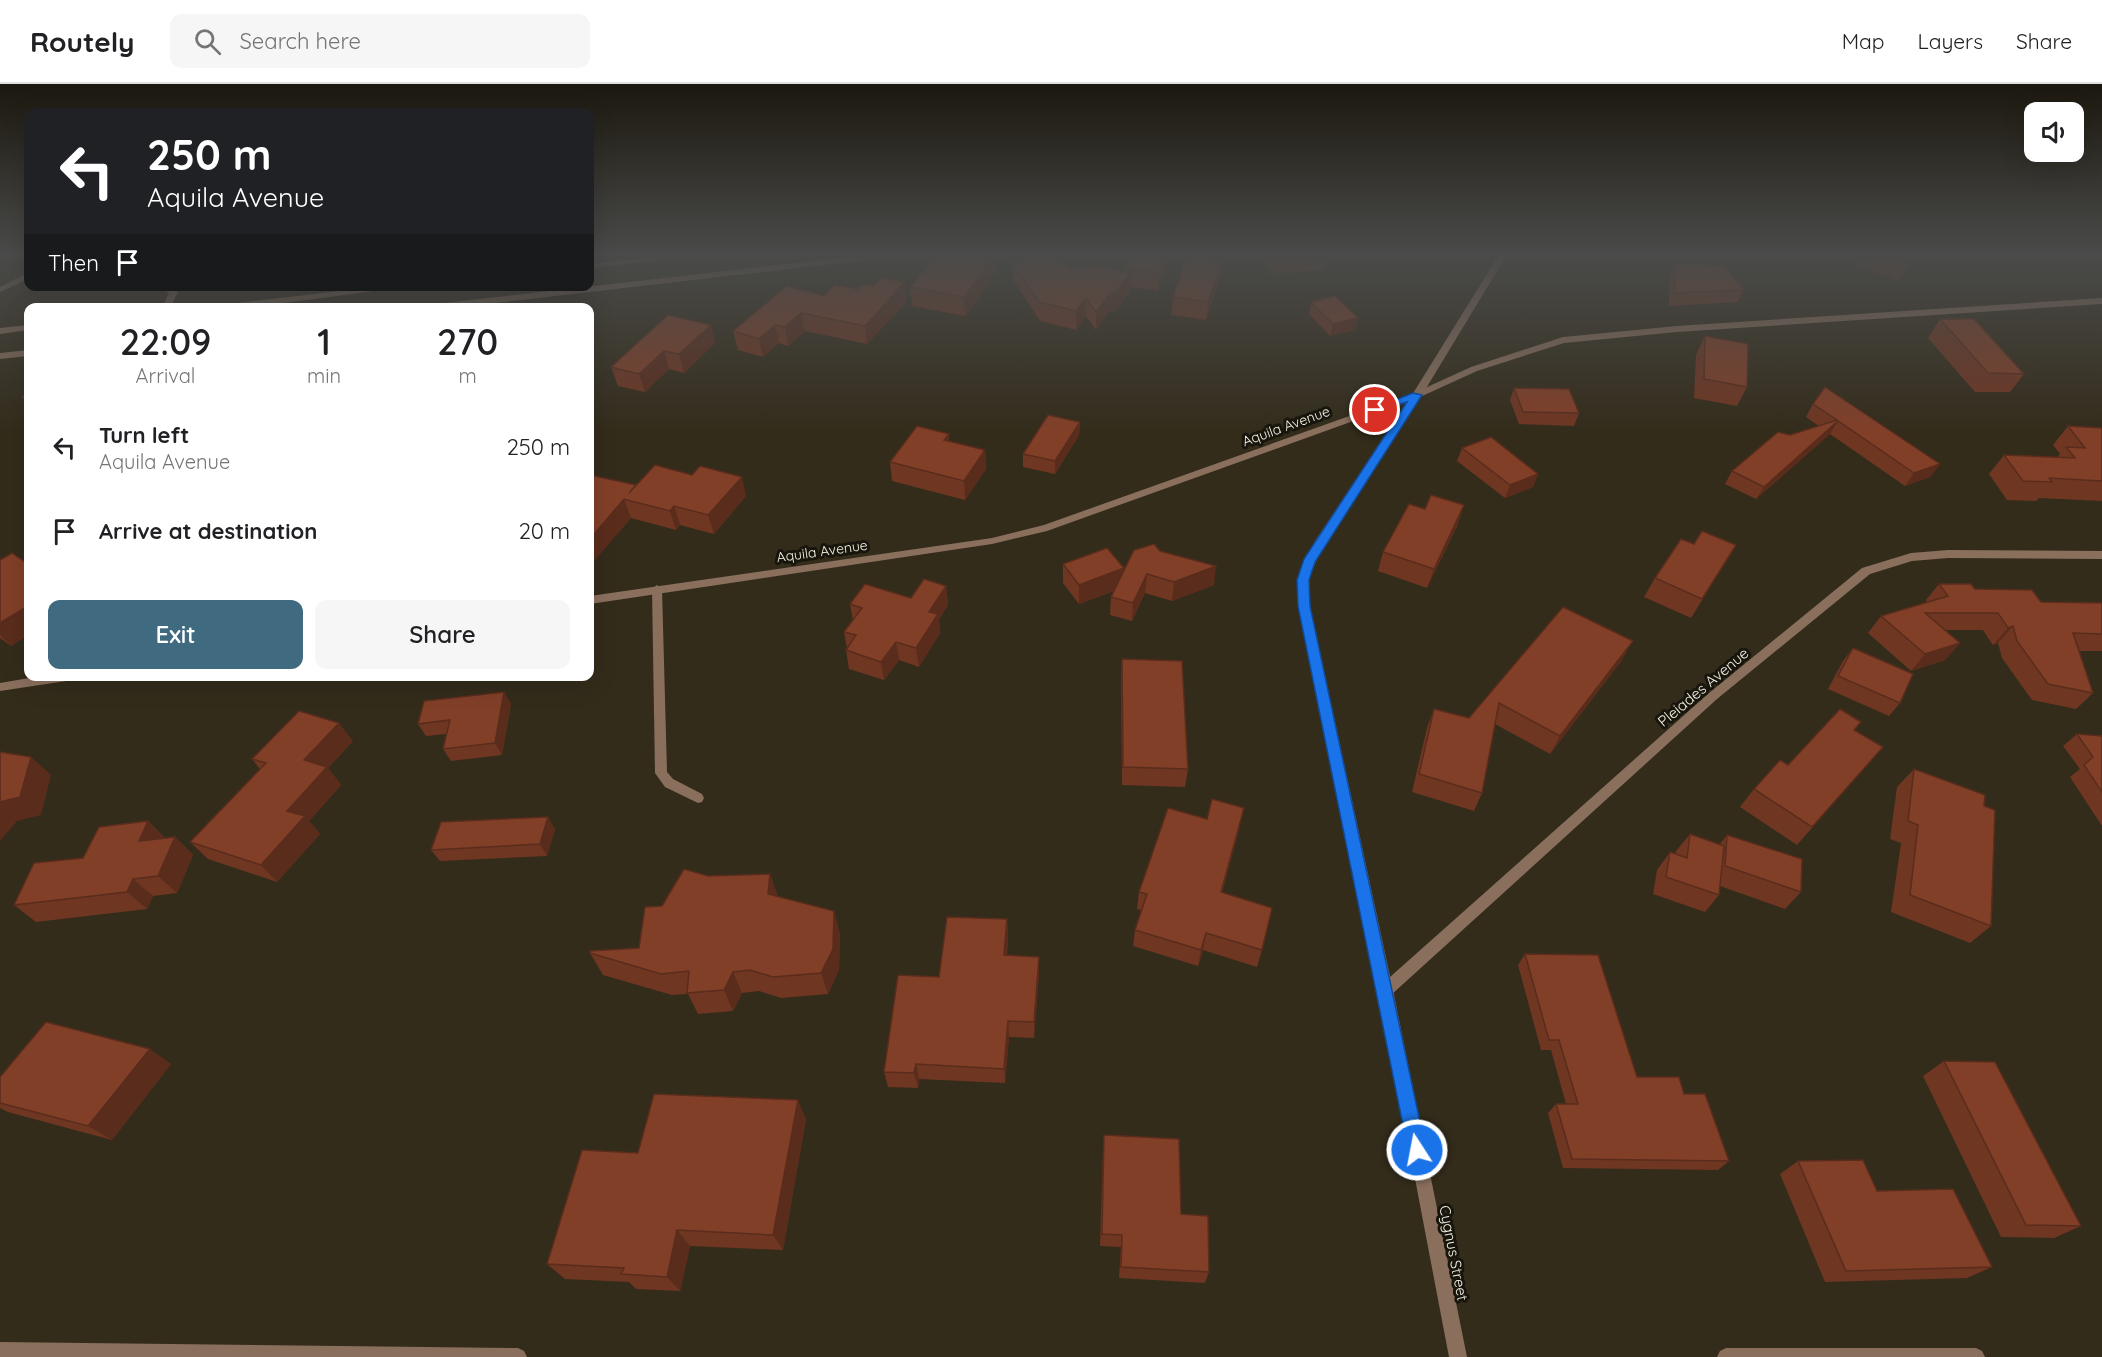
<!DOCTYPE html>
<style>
:root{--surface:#fff;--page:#f6f6f6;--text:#202124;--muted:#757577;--line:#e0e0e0;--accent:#406a80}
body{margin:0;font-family:Quicksand,sans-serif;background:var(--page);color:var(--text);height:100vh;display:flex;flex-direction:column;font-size:22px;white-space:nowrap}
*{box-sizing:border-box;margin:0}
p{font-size:20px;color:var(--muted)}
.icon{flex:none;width:33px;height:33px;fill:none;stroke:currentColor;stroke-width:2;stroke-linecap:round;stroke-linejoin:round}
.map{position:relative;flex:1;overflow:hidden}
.sheet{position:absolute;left:24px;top:219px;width:570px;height:378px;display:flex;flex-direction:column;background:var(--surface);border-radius:12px;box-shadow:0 6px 24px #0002}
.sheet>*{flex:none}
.top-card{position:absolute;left:24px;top:24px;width:570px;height:183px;border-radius:12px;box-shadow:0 6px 24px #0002;background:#202124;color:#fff;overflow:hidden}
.buttons{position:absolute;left:2024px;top:18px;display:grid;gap:12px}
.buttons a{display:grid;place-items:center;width:60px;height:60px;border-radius:12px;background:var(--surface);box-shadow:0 6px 24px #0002;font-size:30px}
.pin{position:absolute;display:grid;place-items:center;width:51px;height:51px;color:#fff;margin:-26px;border:3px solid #fff;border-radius:50%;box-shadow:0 2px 6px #0007}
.me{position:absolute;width:66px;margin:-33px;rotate:349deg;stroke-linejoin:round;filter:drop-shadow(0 0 4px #0008)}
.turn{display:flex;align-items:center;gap:21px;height:126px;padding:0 24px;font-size:27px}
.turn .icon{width:78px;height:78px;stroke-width:2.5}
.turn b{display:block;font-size:42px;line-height:51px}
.then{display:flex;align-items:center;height:57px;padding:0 24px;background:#0003;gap:12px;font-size:22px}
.eta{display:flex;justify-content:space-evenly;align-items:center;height:102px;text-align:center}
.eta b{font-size:36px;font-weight:600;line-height:42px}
.button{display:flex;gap:12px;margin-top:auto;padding:12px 24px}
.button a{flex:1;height:69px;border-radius:12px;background:var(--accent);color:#fff;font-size:24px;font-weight:600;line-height:69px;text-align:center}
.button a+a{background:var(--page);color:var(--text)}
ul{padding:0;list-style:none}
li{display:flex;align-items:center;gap:18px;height:84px;padding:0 24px}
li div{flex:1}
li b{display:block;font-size:22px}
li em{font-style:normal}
header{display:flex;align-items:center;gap:36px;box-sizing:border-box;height:84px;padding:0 30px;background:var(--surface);border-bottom:2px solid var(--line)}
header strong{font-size:28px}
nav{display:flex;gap:33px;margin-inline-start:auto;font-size:21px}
.search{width:420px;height:54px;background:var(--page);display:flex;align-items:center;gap:15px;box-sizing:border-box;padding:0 21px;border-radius:12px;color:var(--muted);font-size:22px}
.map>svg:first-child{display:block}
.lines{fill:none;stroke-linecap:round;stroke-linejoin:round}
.service{fill:#8a6f5d;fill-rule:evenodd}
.minor{fill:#8a6f5d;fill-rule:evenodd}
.tertiary{fill:#8a6f5d;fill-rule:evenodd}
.wall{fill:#6f3622}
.shaded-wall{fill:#5a2c1c}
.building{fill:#813f28;stroke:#5a2c1c;stroke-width:1.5}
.route{fill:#1a73e8;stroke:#114b97;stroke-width:1.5}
.labels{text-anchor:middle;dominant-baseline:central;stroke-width:6;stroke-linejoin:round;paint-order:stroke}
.far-street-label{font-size:14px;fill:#f6f2e7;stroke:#18150d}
.street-label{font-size:15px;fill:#f6f2e7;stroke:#18150d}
</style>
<header>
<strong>Routely</strong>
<div class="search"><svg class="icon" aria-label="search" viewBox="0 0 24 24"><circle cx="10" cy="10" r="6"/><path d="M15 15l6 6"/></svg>Search here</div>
<nav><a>Map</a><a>Layers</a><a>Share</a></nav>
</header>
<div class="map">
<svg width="2102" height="1273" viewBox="0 0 2102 1273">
<rect width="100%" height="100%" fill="#332c1b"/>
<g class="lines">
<polygon class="service" points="657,501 662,505 667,688 673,695 702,710 704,714 702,718 698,719 665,703 655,689 652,505"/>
<g class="minor">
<polygon points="681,169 709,169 705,171 590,184 590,180"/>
<polygon points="884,169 912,169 908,171 452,224 422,224 426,221"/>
<polygon points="25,190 28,190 28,195 0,208 0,203"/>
<polygon points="156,202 168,202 178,208 170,224 162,224 169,209"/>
<polygon points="382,202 411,202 246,224 217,224 221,221"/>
<polygon points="2102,214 2102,220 1677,248 1564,259 1477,287 1420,313 1047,447 992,460 590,520 590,512 992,454 1044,441 1414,309 1471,283 1563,253 1677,242"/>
<polygon points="28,241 28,246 0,250 0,244"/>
<polygon points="28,266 28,272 0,275 0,269"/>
<polygon points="1948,466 2102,467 2102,475 1948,474 1912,477 1870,490 1717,615 1391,911 1386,913 1381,911 1379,906 1381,901 1709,609 1862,484 1911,469"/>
<polygon points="41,592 79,592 73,596 0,607 0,599"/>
<polygon points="0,1258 518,1264 524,1267 527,1273 0,1273"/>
<polygon points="1726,1264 1976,1264 1982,1267 1985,1273 1717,1273 1720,1267"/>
</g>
<polygon class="tertiary" points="1500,169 1508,169 1422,311 1325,457 1308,496 1310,522 1393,906 1467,1273 1449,1273 1379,906 1298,522 1298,496 1315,457 1412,311"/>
</g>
<g class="wall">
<polygon points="961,169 997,169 997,184 989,196 989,200 965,232 912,222 910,203 960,171"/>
<polygon points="1259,169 1326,169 1323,186 1270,190"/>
<polygon points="1862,169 1918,169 1898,197 1856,180"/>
<polygon points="1222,176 1220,195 1206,236 1171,231 1173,213"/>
<polygon points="1012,177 1069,185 1123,187 1124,184 1169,179 1158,207 1130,203 1130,207 1115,227 1109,228 1096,246 1086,232 1076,246 1040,237 1013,196"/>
<polygon points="1674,179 1744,206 1738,218 1669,222 1669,191"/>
<polygon points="824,212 907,217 867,260 805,247 788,262 779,259 763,273 738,266 733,247"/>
<polygon points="1311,218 1358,234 1355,246 1330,252 1309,230"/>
<polygon points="1940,235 2024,290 2010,308 1975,308 1928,254"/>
<polygon points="711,241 715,259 684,289 669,285 645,308 618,302 611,283"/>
<polygon points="1705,252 1747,303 1737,322 1694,314 1696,271"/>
<polygon points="1514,304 1579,329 1574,342 1519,340 1510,316"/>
<polygon points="28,308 28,320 22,313"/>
<polygon points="1813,320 1940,380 1930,393 1905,402 1830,350 1756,415 1725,400 1732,387 1790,351 1819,342 1806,333"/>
<polygon points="1080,338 1079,351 1055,390 1023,383 1023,370"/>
<polygon points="2068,342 2102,344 2102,417 2039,414 2036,417 2007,416 1989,390 2004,371 2057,373 2060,370 2053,361"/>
<polygon points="949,357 985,366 986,385 965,416 892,397 890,378"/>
<polygon points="1462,364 1538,390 1533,403 1505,414 1457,377"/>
<polygon points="590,391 636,401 746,412 714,450 680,441 676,446 631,434 591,480 590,480"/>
<polygon points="1458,440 1427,504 1378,487 1383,468"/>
<polygon points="1694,460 1736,461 1691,534 1644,513 1655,494"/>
<polygon points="1160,467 1214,501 1172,517 1145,509 1132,537 1110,531 1111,513 1114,507 1079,520 1063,499 1063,480 1124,486"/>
<polygon points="0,476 28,480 28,551 11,562 0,554"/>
<polygon points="1939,500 1975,505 2041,518 2102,519 2102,567 2079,567 2093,609 2076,625 2032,616 2002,574 1998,559 1993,561 1983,546 1944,546 1960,559 1945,576 1911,587 1868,549 1881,532 1927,518 1926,516"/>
<polygon points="946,502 948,521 939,535 940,549 919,583 899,576 884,596 849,585 846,566 847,564 844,548 853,537 850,520 911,514"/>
<polygon points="1563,523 1622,576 1550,670 1495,640 1482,709 1474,727 1412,708 1427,644 1434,625 1469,634"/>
<polygon points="1853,564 1900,619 1889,632 1828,605 1843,577"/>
<polygon points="1122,575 1188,685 1185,703 1122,701 1121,594"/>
<polygon points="504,608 511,620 502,671 451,677 443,665 446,650 426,652 418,640"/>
<polygon points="1861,638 1855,646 1883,663 1797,761 1740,723 1754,705 1788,681"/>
<polygon points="2077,650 2102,652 2102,742 2070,693 2080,685 2063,662"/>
<polygon points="353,657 328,684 341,701 309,737 320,750 277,798 208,775 190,758 260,685 252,675"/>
<polygon points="1914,685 1984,722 1991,842 1970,859 1891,828 1901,759 1890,755 1897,703"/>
<polygon points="1207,735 1240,742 1222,809 1262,866 1257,883 1203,866 1198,882 1133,862 1135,846 1141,826 1137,825 1139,808"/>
<polygon points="148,737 165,754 175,753 193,771 177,809 153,812 147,825 36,838 14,821 83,774"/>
<polygon points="555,745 547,772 440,777 431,766"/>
<polygon points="1690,750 1720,760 1727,751 1801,808 1785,825 1720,802 1719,811 1705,828 1653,810 1657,786 1670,768 1676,770 1676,767"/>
<polygon points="770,790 777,812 840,849 839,886 828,910 781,914 759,907 742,909 733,927 698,930 688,910 672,911 603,891 590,869 639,864 662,822 708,792"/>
<polygon points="1007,835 1008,852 1007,872 1039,873 1039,889 1034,954 1009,953 1005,999 919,995 918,1004 888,1003 884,988 939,893"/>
<polygon points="1525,870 1637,993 1684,1010 1729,1077 1718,1086 1563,1084 1548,1029 1556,1020 1566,1020 1551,966 1541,966 1518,881"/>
<polygon points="1944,977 2081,1142 2054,1154 2001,1153 1923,992"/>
<polygon points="171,980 112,1056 8,1028 0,1024 0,993"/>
<polygon points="806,1035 783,1166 690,1162 680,1207 636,1205 629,1198 565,1195 547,1180 638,1069"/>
<polygon points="1104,1051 1181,1130 1209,1188 1205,1199 1119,1194 1121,1163 1100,1162 1103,1065"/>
<polygon points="1798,1077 1877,1107 1992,1183 1967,1194 1825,1198 1780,1090"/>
</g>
<g class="shaded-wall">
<polygon points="994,169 997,169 997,184 989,196 989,200 965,232 964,213"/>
<polygon points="1167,169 1170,169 1169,179 1158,207 1160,189"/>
<polygon points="1916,169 1918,169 1898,197 1908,179"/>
<polygon points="1222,176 1220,195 1206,236 1208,218"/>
<polygon points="1131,189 1130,207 1115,227 1109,228 1096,246 1096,228 1110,210"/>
<polygon points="905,198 907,217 867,260 865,242"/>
<polygon points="1086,214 1086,232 1076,246 1076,227"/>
<polygon points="801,229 805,247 788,262 785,243"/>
<polygon points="591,234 595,247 590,251 590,235"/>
<polygon points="1358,234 1355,246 1330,252 1333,240"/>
<polygon points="711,241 715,259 684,289 679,270"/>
<polygon points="775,241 779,259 763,273 759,255"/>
<polygon points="664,267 669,285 645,308 639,290"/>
<polygon points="1838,337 1830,350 1756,415 1764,403"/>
<polygon points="1080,338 1079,351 1055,390 1055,377"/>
<polygon points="949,350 950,369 944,356"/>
<polygon points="985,366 986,385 965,416 964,397"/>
<polygon points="1940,380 1930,393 1905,402 1914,389"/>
<polygon points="1538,390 1533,403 1505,414 1510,401"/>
<polygon points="742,393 746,412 714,450 708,431"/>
<polygon points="624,415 631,434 591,480 590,476 590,455"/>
<polygon points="1464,421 1458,440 1427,504 1434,485"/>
<polygon points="674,422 680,441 676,446 670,427"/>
<polygon points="1216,482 1214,501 1172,517 1174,498"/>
<polygon points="1124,484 1123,503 1079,520 1079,501"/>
<polygon points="1147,490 1145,509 1132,537 1133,519"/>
<polygon points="946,502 948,521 939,535 940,549 919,583 916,564 929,528"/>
<polygon points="28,522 28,551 11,562 0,551 0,539"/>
<polygon points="2013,542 1998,559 1993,561 2008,544"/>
<polygon points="1633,557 1622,576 1550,670 1560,652"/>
<polygon points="896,558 899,576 884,596 881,578"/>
<polygon points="1960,559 1945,576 1911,587 1925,570"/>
<polygon points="504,608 511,620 502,671 495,659"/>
<polygon points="339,639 353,657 328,684 341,701 309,737 320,750 277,798 261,781 304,676"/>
<polygon points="31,673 51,691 41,731 17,737 0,757 0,718"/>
<polygon points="1244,724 1240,742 1217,825 1221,808"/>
<polygon points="548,733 555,745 547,772 540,760"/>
<polygon points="148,737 166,755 139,757"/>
<polygon points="175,753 193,771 177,809 158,792"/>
<polygon points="770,790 778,812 768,810"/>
<polygon points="133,795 153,812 147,825 127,808"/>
<polygon points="834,827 840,849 839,886 828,910 821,889"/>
<polygon points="1007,835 1008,852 1005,888 1004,871"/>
<polygon points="1206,849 1203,866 1198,882 1201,866"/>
<polygon points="1039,873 1039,889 1034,954 1034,938"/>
<polygon points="733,888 742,909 733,927 724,906"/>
<polygon points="1008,937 1009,953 1005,999 1004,985"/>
<polygon points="150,965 171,980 112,1056 88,1042"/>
<polygon points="916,980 919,995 918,1004 914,989"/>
<polygon points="798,1016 806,1035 783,1166 773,1151"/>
<polygon points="677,1146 690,1162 680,1207 667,1193"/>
</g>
<g class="building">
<polygon points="938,169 949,169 960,171 961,169 994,169 984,183 988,182 964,213 910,203"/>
<polygon points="1057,169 1069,185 1094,181 1131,189 1116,209 1110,210 1096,228 1086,214 1076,227 1039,218 1012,177"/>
<polygon points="1130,169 1167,169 1160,189 1124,184"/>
<polygon points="1271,169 1302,169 1273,172"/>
<polygon points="1885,169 1916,169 1908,179"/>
<polygon points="1187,172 1222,176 1208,218 1173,213"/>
<polygon points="1674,179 1723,182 1744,206 1675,209"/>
<polygon points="881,194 905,198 865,242 801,229 785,243 775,241 759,255 733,247 787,202 824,212 834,201 858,205 863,200 873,202"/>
<polygon points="1335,212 1358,234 1333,240 1311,218"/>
<polygon points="668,231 711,241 679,270 664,267 639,290 611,283"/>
<polygon points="1940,235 1974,235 2024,290 1988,289"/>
<polygon points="1705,252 1748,260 1747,303 1704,295"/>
<polygon points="1825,303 1940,380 1914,389 1838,337 1764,403 1732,387 1778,348 1790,351 1837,336 1813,320"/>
<polygon points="1514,304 1569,305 1579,329 1523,328"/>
<polygon points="28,308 28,314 22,313"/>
<polygon points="1048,331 1080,338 1055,377 1023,370"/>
<polygon points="917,342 949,350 944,356 985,366 964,397 890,378"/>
<polygon points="2068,342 2102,344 2102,397 2049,394 2052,398 2023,397 2004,371 2075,374 2066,363 2085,364"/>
<polygon points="1491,353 1538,390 1510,401 1462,364"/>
<polygon points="655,381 692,391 700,382 742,393 708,431 674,422 670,427 624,415 590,455 590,391 636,401 629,409"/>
<polygon points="1431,411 1464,421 1434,485 1383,468 1409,420 1425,425"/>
<polygon points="1702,447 1736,461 1702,515 1655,494 1681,455 1694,460"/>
<polygon points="1154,460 1160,467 1216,482 1174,498 1147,490 1133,519 1111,513 1134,466"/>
<polygon points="1107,464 1124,484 1079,501 1063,480"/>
<polygon points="12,469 28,480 28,522 0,539 0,476"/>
<polygon points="924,495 946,502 929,528 938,530 916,564 896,558 881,578 846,566 856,551 844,548 862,524 850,520 865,500 911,514"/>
<polygon points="1939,500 1971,500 1975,505 2032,506 2041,518 2102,519 2102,550 2073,549 2093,609 2048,600 2017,557 2013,542 2008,544 1998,529 1925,529 1960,559 1925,570 1881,532 1948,512"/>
<polygon points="1563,523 1633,557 1560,652 1499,619 1482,709 1419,690 1434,625 1469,634"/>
<polygon points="1853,564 1913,590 1900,619 1838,592"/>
<polygon points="1122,575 1182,577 1188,685 1123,683"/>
<polygon points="504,608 495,659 443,665 450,636 418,640 424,617"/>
<polygon points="1840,625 1861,638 1854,646 1883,663 1812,743 1754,705 1780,676 1788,681"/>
<polygon points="299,627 339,639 304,676 327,683 287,727 305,732 261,781 190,758 266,679 252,675"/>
<polygon points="2077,650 2102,652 2102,708 2084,681 2093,673"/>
<polygon points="0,668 31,673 20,713 0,718"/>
<polygon points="1914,685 1985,711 1984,722 1995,726 1991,842 1910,811 1918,741 1908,737"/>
<polygon points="1212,715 1244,724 1221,808 1272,824 1262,866 1206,849 1201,866 1135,846 1147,810 1139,808 1168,724 1207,735"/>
<polygon points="548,733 540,760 431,766 441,738"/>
<polygon points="148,737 139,757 175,753 158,792 133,795 127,808 14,821 34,779 83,774 99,743"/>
<polygon points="1690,750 1724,762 1719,811 1666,793 1670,768 1687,774"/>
<polygon points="1727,751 1802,775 1801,808 1725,782"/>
<polygon points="684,785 708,792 770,790 768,810 834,827 833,865 821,889 773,893 750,886 733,888 724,906 687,909 689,887 661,890 590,869 590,867 639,864 645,823 662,822"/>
<polygon points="947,833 1007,835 1004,871 1039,873 1034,938 1008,937 1004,985 916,980 914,989 884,988 898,891 939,893"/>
<polygon points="1525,870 1598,871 1637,993 1679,993 1684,1010 1705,1010 1729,1077 1572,1075 1556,1020 1578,1020 1559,956 1549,956"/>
<polygon points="46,938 150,965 88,1042 0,1019 0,993"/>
<polygon points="1944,977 1995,978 2081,1142 2026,1141"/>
<polygon points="654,1010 798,1016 773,1151 677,1146 667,1193 621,1190 624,1184 547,1180 582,1066 638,1069"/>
<polygon points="1104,1051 1179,1055 1181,1130 1208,1132 1209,1188 1121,1183 1122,1151 1102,1150"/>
<polygon points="1863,1076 1877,1107 1953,1105 1992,1183 1846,1187 1798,1077"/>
</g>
<linearGradient id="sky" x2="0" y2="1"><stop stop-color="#1c180f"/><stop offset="0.49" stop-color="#4a4b4a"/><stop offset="1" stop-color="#4a4b4a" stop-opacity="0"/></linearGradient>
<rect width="2102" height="348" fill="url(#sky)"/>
<polygon class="route" points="1413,309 1422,311 1315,478 1309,496 1310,522 1426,1066 1424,1073 1417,1075 1411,1073 1408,1066 1298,522 1297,496 1304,475 1407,318 1375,329 1370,326"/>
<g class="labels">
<g class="far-street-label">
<text transform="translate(1286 342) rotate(-20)">Aquila Avenue</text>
<text transform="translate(822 467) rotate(-8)">Aquila Avenue</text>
</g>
<g class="street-label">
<text transform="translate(1703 603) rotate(-40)">Pleiades Avenue</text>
<text transform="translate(1454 1169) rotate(79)">Cygnus Street</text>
</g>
</g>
</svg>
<div class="buttons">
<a><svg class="icon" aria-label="sound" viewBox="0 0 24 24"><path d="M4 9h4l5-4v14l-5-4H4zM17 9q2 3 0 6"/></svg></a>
</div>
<div class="pin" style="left:1375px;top:326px;background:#d93025"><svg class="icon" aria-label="arrive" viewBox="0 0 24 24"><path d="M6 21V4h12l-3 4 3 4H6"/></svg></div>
<svg class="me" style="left:1417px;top:1066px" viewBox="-20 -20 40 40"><circle r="17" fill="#1a73e8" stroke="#fff" stroke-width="3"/><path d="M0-11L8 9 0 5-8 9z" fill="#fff"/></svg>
<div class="top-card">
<div class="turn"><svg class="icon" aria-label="left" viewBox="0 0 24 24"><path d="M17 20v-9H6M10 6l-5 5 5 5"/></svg><div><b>250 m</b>Aquila Avenue</div></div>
<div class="then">Then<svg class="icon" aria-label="arrive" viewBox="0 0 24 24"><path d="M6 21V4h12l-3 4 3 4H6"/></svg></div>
</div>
<section class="sheet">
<div class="eta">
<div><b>22:09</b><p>Arrival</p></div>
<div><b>1</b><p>min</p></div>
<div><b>270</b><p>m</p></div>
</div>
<ul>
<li><svg class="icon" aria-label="left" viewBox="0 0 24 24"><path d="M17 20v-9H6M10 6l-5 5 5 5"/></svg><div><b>Turn left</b><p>Aquila Avenue</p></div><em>250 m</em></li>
<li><svg class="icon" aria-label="arrive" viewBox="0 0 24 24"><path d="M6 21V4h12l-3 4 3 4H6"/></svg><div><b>Arrive at destination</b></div><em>20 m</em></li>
</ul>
<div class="button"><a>Exit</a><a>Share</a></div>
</section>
</div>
